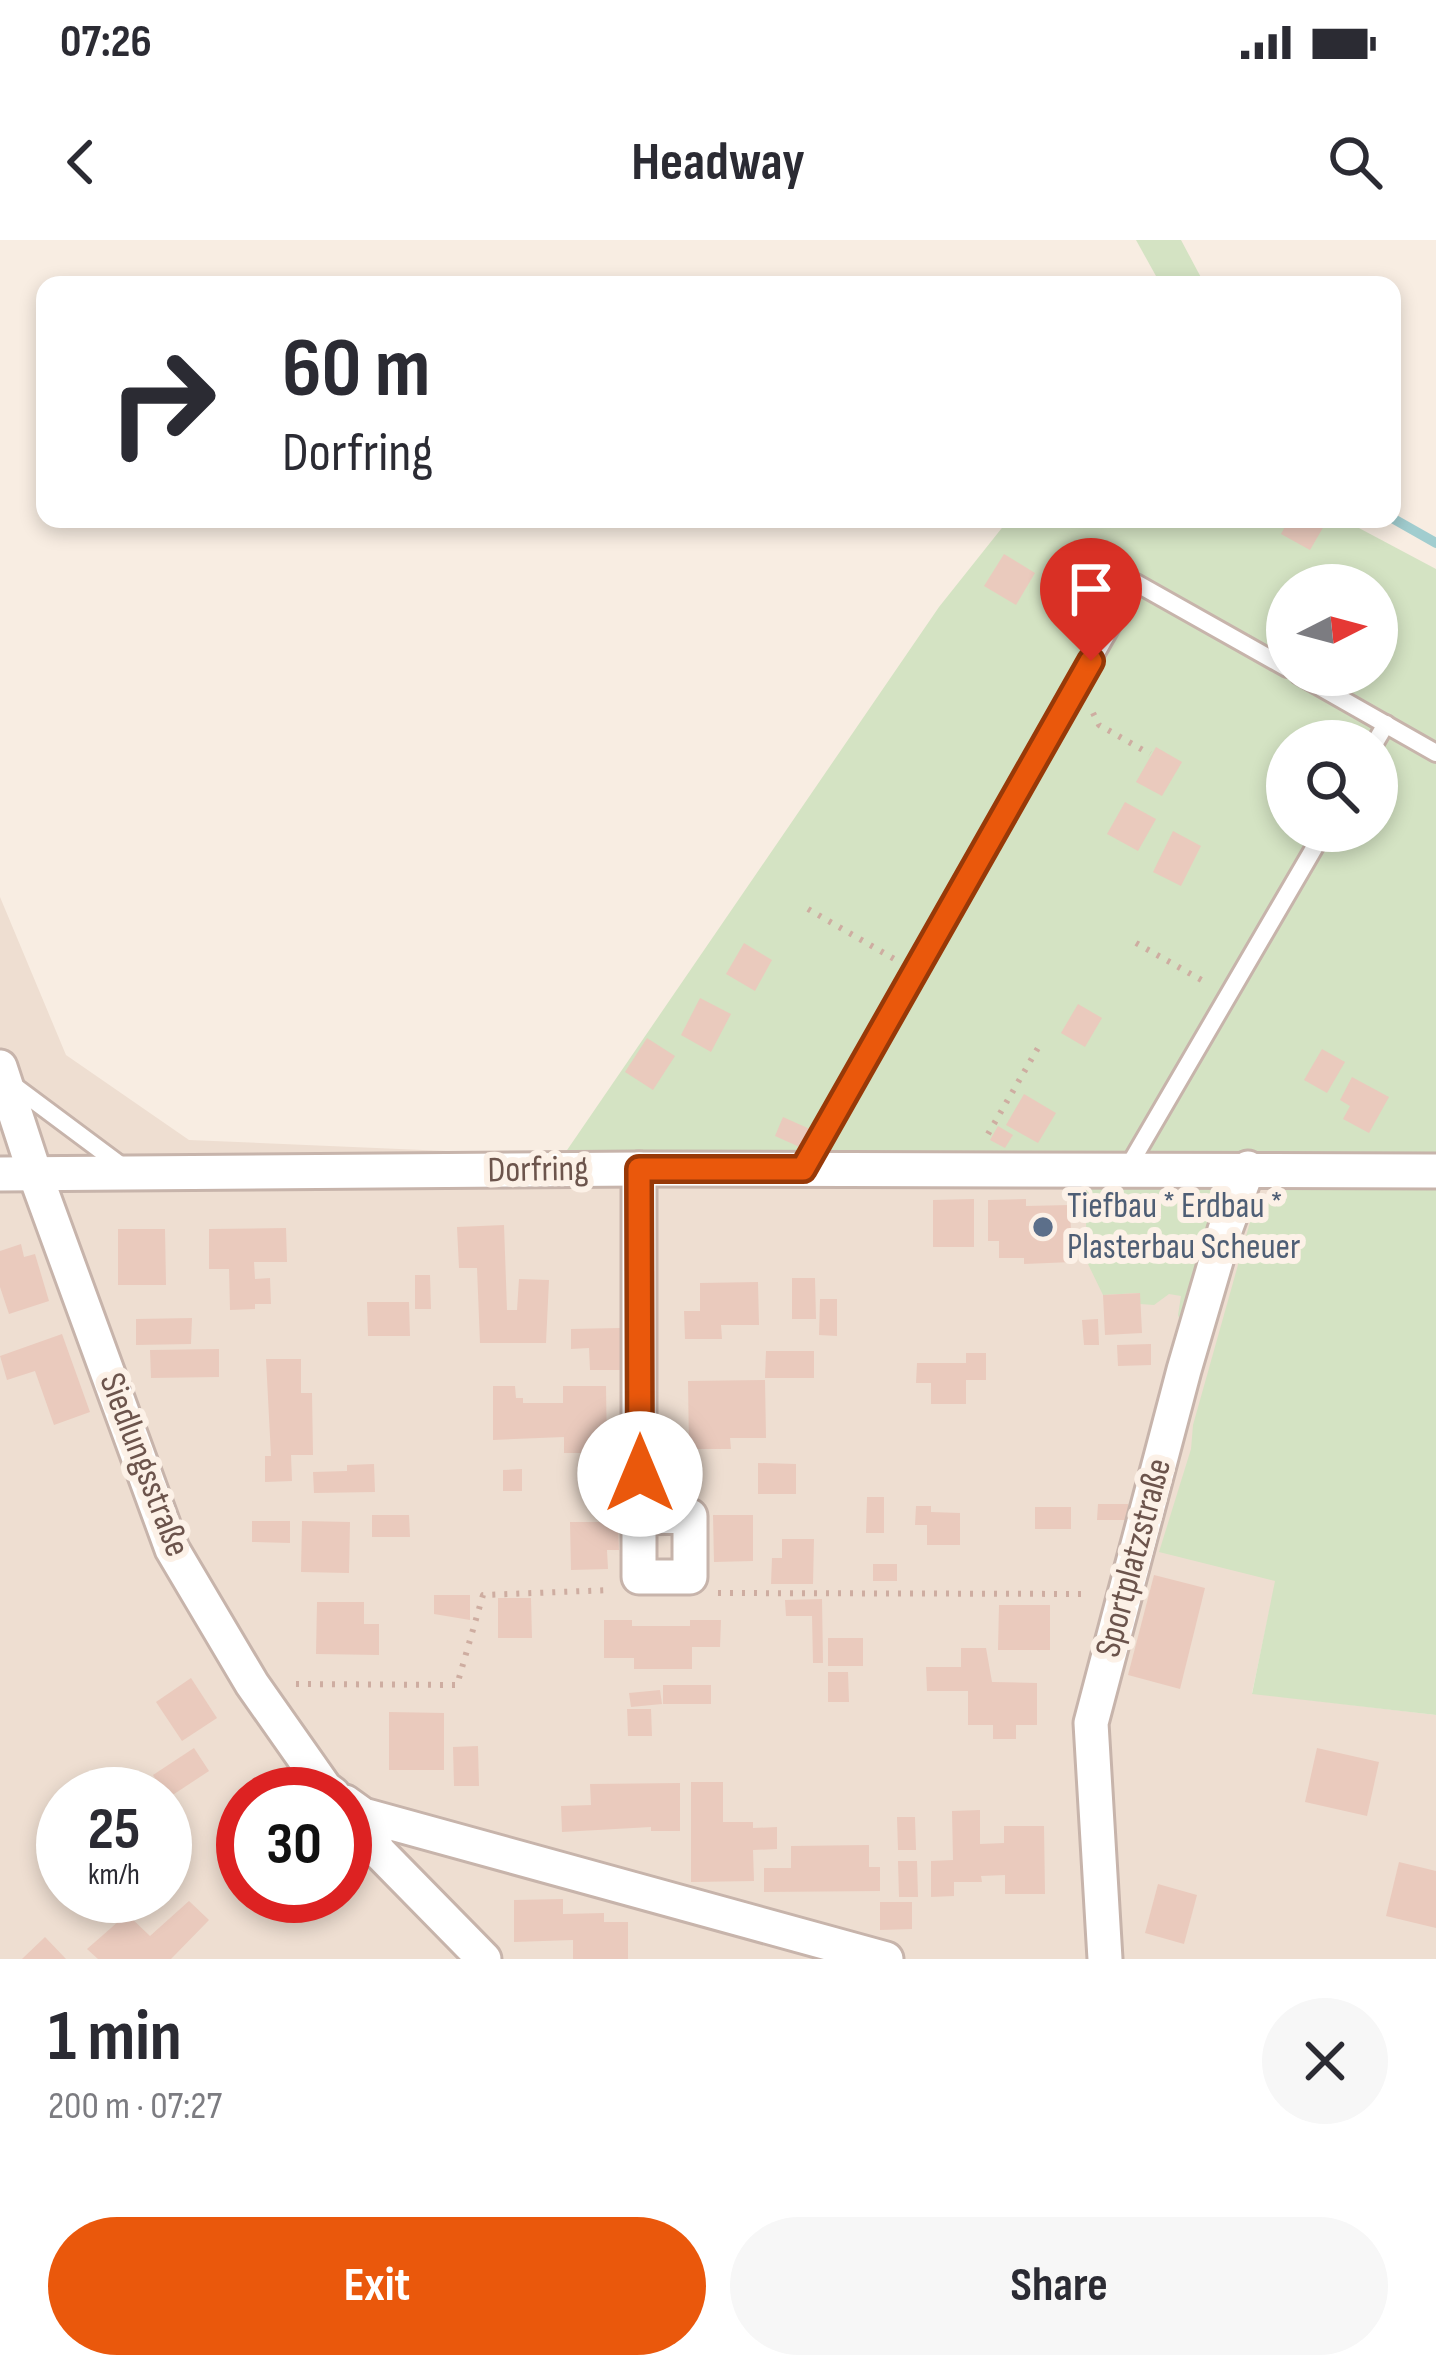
<!DOCTYPE html>
<meta charset="utf-8">
<style>
:root{--surface:#fff;--page:#f7f7f7;--text:#2b2b33;--muted:#7c7c81;--accent:#ea580c}
body{margin:0;font-family:"Sofia Sans Condensed",sans-serif;background:var(--page);color:var(--text);height:100vh;display:flex;flex-direction:column;font-size:45px;white-space:nowrap}
*{box-sizing:border-box;margin:0}
p{font-size:39px;color:var(--muted)}
.icon{flex:none;width:66px;height:66px;fill:none;stroke:currentColor;stroke-width:2;stroke-linecap:round;stroke-linejoin:round}
.map{position:relative;height:1719px;overflow:hidden}
.side{display:flex;flex-direction:column;background:var(--surface);flex:1}
.side>*{flex:none}
.banner{position:absolute;left:36px;top:36px;width:1365px;height:252px;border-radius:24px;box-shadow:0 6px 18px #0003;background:#fff;color:var(--text);overflow:hidden}
.needle{width:78px;rotate:84deg}
.controls{position:absolute;left:1266px;top:324px;display:grid;gap:24px}
.controls a{display:grid;place-items:center;width:132px;height:132px;border-radius:50%;background:var(--surface);box-shadow:0 6px 18px #0003;font-size:60px}
.speed{position:absolute;left:36px;top:1527px;display:flex;gap:24px;font-size:60px;font-weight:700;text-align:center}
.speed>*{display:grid;place-content:center;width:156px;height:156px;border-radius:50%;background:var(--surface);box-shadow:0 6px 18px #0003;line-height:1}
.speed small{font-size:30px;font-weight:400}
.speed .limit{border:18px solid #d22;background:#fff;color:#111}
.pin{position:absolute;display:grid;place-items:center;width:102px;height:102px;color:#fff;margin:-123px -51px;border-radius:50% 50% 50% 0;rotate:-45deg;box-shadow:0 0 12px #0007}
.pin .icon{rotate:45deg}
.me{position:absolute;width:132px;margin:-66px;rotate:0deg;stroke-linejoin:round;filter:drop-shadow(0 0 9px #0008)}
.turn{display:flex;align-items:center;gap:42px;height:252px;padding:0 48px;font-size:54px}
.turn .icon{width:156px;height:156px;stroke-width:2.5}
.turn b{display:block;font-size:84px;line-height:102px}
.round{display:grid;place-items:center;flex:none;width:126px;height:126px;border-radius:63px;background:var(--page)}
.overview{display:flex;align-items:center;justify-content:space-between;height:204px;padding:0 48px}
h1{font-size:72px;font-weight:700;line-height:90px}
.button{display:flex;gap:24px;margin-top:auto;padding:24px 48px}
.button a{flex:1;height:138px;border-radius:72px;background:var(--accent);color:#fff;font-size:48px;font-weight:700;line-height:138px;text-align:center}
.button a+a{background:var(--page);color:var(--text)}
.status{display:flex;justify-content:space-between;align-items:center;height:84px;padding:0 60px;background:var(--surface);direction:ltr}
.status svg{height:33px;fill:currentColor}
header{display:flex;justify-content:space-between;align-items:center;height:156px;padding:0 48px;background:var(--surface);font-size:54px;font-weight:700}
.map>svg:first-child{display:block}
.residential{fill:#eeded1;fill-rule:evenodd}
.green{fill:#d4e3c3;fill-rule:evenodd}
.lines{fill:none;stroke-linecap:round;stroke-linejoin:round}
.stream{stroke:#a1cdcf;stroke-width:10}
.building{fill:#eacabd}
.lane-casing{stroke:#c7b4ab;stroke-width:22}
.street-casing{stroke:#c7b4ab;stroke-width:39}
.path{stroke:#ceada1;stroke-width:6;stroke-dasharray:3 9;stroke-linecap:butt}
.lane{stroke:#fff;stroke-width:16}
.street{stroke:#fff;stroke-width:33}
.route-casing{stroke:#983908;stroke-width:30}
.route{stroke:#ea580c;stroke-width:21}
.service-dot{fill:#5c6f8a;stroke:#fcf1e7;stroke-width:4.5}
.labels{text-anchor:middle;dominant-baseline:central;stroke-width:12;stroke-linejoin:round;paint-order:stroke}
.street-label{font-size:36px;fill:#6c544c;stroke:#fcf1e7}
.service-label{font-size:36px;fill:#4e5e75;stroke:#fcf1e7;text-anchor:start}
</style>
<div class="status"><b>07:26</b><svg viewBox="0 0 49 12"><path d="M0 12V9h3v3zM5 12V6h3v6zM10 12V3h3v9zM15 12V0h3v12zM26 1h20v11H26zM47 4h2v5h-2z"/></svg></div>
<header><svg class="icon" aria-label="back" viewBox="0 0 24 24"><path d="M15 5l-7 7 7 7"/></svg>Headway<svg class="icon" aria-label="search" viewBox="0 0 24 24"><circle cx="10" cy="10" r="6"/><path d="M15 15l6 6"/></svg></header>
<div class="map">
<svg width="1436" height="1719" viewBox="0 0 1436 1719">
<rect width="100%" height="100%" fill="#f8ede2"/>
<path class="residential" d="M0 657 66 815 189 900 563 916 1280 922 1276 1340 1252 1453 1436 1475V1719H0ZM63 1554H165V1656H63ZM243 1554H345V1656H243Z"/>
<g class="green">
<polygon points="1136,0 1181,0 1205,45 1161,45"/>
<path d="M1009 279H1342L1436 329V1475L1252 1454 1275 1341 1159 1312 1191 1209 1193 1185 1254 968 1271 952 1280 924 563 916 939 367ZM1287 345H1377V435H1287ZM1287 501H1377V591H1287Z"/>
<polygon points="1085,941 1216,945 1221,957 1182,1086 1178,1075 1181,1056 1169,1054 1154,1065 1140,1064 1139,1053 1103,1055 1087,1022"/>
</g>
<g class="lines">
<polyline class="stream" points="1392,278 1436,303"/>
</g>
<g class="building">
<polygon points="1289,279 1328,279 1310,310 1281,294"/>
<polygon points="1004,314 1035,333 1016,365 984,346"/>
<polygon points="1156,507 1182,522 1162,556 1136,542"/>
<polygon points="1125,562 1156,579 1138,611 1107,594"/>
<polygon points="1173,591 1201,606 1181,646 1153,632"/>
<polygon points="744,703 772,720 755,751 726,734"/>
<polygon points="700,758 731,774 711,812 681,795"/>
<polygon points="1078,764 1102,778 1085,807 1061,793"/>
<polygon points="647,798 675,816 653,850 625,832"/>
<polygon points="1322,809 1345,822 1327,853 1304,840"/>
<polygon points="1352,837 1389,857 1369,893 1343,879 1350,866 1340,860"/>
<polygon points="1024,854 1056,873 1038,903 1006,885"/>
<polygon points="783,877 812,890 804,909 775,896"/>
<polygon points="998,886 1013,895 1005,908 990,900"/>
<polygon points="974,959 974,1007 933,1007 933,960"/>
<polygon points="1026,959 1026,966 1070,965 1072,1022 1024,1024 1024,1018 999,1018 999,1001 988,1001 988,960"/>
<polygon points="504,985 507,1070 517,1070 519,1039 549,1040 546,1103 480,1103 477,1028 459,1028 457,987"/>
<polygon points="286,988 287,1022 254,1022 255,1039 270,1038 271,1064 255,1064 255,1069 230,1070 229,1029 209,1029 209,989"/>
<polygon points="118,989 165,989 166,1045 118,1045"/>
<polygon points="21,1004 24,1017 35,1014 49,1061 9,1074 0,1047 0,1011"/>
<polygon points="415,1035 430,1035 431,1069 415,1069"/>
<polygon points="792,1038 815,1038 816,1079 792,1079"/>
<polygon points="758,1042 759,1085 721,1085 722,1099 685,1099 684,1071 700,1071 700,1043"/>
<polygon points="1140,1053 1142,1093 1105,1095 1103,1055"/>
<polygon points="820,1059 837,1059 837,1096 819,1095"/>
<polygon points="367,1062 409,1062 410,1096 368,1096"/>
<polygon points="192,1078 191,1104 136,1105 136,1079"/>
<polygon points="1098,1079 1099,1105 1084,1105 1082,1080"/>
<polygon points="620,1088 620,1130 590,1130 589,1108 571,1109 571,1089"/>
<polygon points="62,1094 90,1172 54,1185 35,1131 7,1140 0,1116"/>
<polygon points="1151,1104 1151,1125 1118,1126 1117,1105"/>
<polygon points="219,1109 219,1137 151,1138 150,1110"/>
<polygon points="766,1111 814,1111 814,1138 765,1138"/>
<polygon points="966,1113 986,1113 986,1140 966,1140 966,1164 931,1164 931,1143 916,1143 917,1123 966,1123"/>
<polygon points="266,1119 301,1119 301,1153 312,1153 313,1215 291,1215 292,1241 265,1242 265,1216 271,1216"/>
<polygon points="765,1140 766,1198 730,1198 731,1209 689,1209 688,1141"/>
<polygon points="493,1146 515,1146 516,1158 523,1158 523,1163 563,1163 563,1146 606,1146 607,1213 564,1213 564,1197 493,1200"/>
<polygon points="652,1208 687,1208 688,1241 653,1241"/>
<polygon points="758,1223 796,1224 796,1254 758,1254"/>
<polygon points="374,1224 375,1252 314,1253 313,1232 347,1231 347,1225"/>
<polygon points="522,1229 522,1251 503,1251 503,1230"/>
<polygon points="867,1257 884,1257 884,1293 866,1293"/>
<polygon points="1098,1264 1128,1264 1128,1280 1097,1280"/>
<polygon points="916,1266 931,1266 931,1272 960,1273 960,1305 927,1305 927,1285 915,1285"/>
<rect x="1035" y="1267" width="36" height="22"/>
<polygon points="372,1275 409,1275 410,1297 372,1297"/>
<polygon points="713,1275 753,1275 753,1321 714,1322"/>
<polygon points="252,1281 290,1281 290,1303 252,1302"/>
<polygon points="302,1281 350,1282 349,1333 301,1332"/>
<polygon points="570,1282 618,1282 619,1310 607,1310 608,1329 571,1330"/>
<polygon points="782,1299 814,1299 813,1344 771,1344 772,1318 782,1318"/>
<rect x="873" y="1324" width="24" height="17"/>
<polygon points="1154,1335 1205,1348 1180,1449 1128,1435"/>
<polygon points="434,1355 470,1355 470,1380 434,1374"/>
<polygon points="498,1358 531,1358 532,1398 498,1398"/>
<polygon points="822,1359 823,1423 813,1423 812,1376 786,1376 785,1360"/>
<polygon points="317,1362 364,1362 364,1384 379,1384 379,1415 316,1414"/>
<polygon points="999,1365 1050,1365 1050,1410 998,1410"/>
<polygon points="604,1380 632,1380 632,1386 690,1386 690,1380 721,1380 720,1407 692,1407 692,1429 634,1429 634,1418 604,1418"/>
<rect x="828" y="1398" width="35" height="28"/>
<polygon points="961,1408 986,1408 992,1442 1037,1443 1037,1485 1016,1485 1016,1499 993,1499 993,1485 968,1485 968,1451 927,1451 926,1427 961,1427"/>
<polygon points="828,1432 848,1432 849,1462 828,1462"/>
<polygon points="191,1438 217,1478 182,1501 156,1462"/>
<rect x="663" y="1445" width="48" height="19"/>
<polygon points="660,1450 662,1464 631,1467 629,1453"/>
<polygon points="627,1469 651,1469 652,1496 628,1496"/>
<polygon points="389,1472 444,1473 444,1530 389,1530"/>
<polygon points="478,1506 479,1546 454,1546 453,1507"/>
<polygon points="194,1508 209,1531 168,1558 153,1535"/>
<polygon points="1317,1508 1379,1522 1367,1576 1305,1562"/>
<polygon points="691,1542 723,1542 723,1582 753,1582 753,1588 777,1587 777,1609 753,1610 754,1641 691,1642"/>
<polygon points="680,1543 680,1591 651,1591 651,1587 562,1592 561,1566 591,1565 590,1544"/>
<polygon points="980,1570 980,1604 1004,1603 1004,1586 1044,1586 1045,1654 1005,1654 1005,1635 981,1636 982,1642 954,1642 954,1656 931,1657 931,1621 953,1620 952,1571"/>
<polygon points="897,1577 915,1577 916,1610 898,1610"/>
<polygon points="869,1605 869,1627 880,1627 880,1651 764,1652 764,1628 791,1628 791,1606"/>
<polygon points="898,1621 917,1621 918,1657 899,1657"/>
<polygon points="1399,1622 1436,1631 1436,1688 1386,1676"/>
<polygon points="1158,1644 1197,1655 1184,1704 1145,1693"/>
<polygon points="563,1659 563,1674 604,1673 604,1682 628,1682 628,1719 573,1719 573,1700 514,1702 514,1660"/>
<polygon points="189,1661 209,1680 171,1719 98,1719 87,1709 127,1674 150,1696"/>
<polygon points="880,1662 912,1662 912,1689 880,1690"/>
<polygon points="45,1697 66,1719 22,1719"/>
</g>
<g class="lines">
<defs>
<g id="lane">
<polyline points="1299,435 1436,513"/>
<polyline points="1376,501 1386,484"/>
<polyline points="9,842 123,927"/>
<polyline points="803,928 1136,343 1287,428"/>
<polyline points="1127,929 1324,591"/>
</g>
<g id="street">
<polyline points="0,827 35,934 172,1309 252,1444 325,1548 333,1554"/>
<polyline points="639,929 639,1337 690,1337 690,1276 640,1277"/>
<polyline points="0,934 639,929 1436,931"/>
<polyline points="345,1562 363,1575 886,1719"/>
<polyline points="363,1575 378,1611 484,1719"/>
<polyline points="1105,1719 1091,1483 1184,1130 1225,990 1248,928"/>
</g>
</defs>
<use href="#lane" class="lane-casing"/>
<use href="#street" class="street-casing"/>
<g class="path">
<polyline points="1093,473 1099,485 1150,514"/>
<polyline points="808,669 896,720"/>
<polyline points="1136,703 1205,742"/>
<polyline points="988,894 1042,801"/>
<polyline points="718,1353 1089,1354"/>
<polyline points="296,1444 457,1445 483,1355 611,1350"/>
</g>
<use href="#lane" class="lane"/>
<use href="#street" class="street"/>
</g>
<g class="lines">
<defs>
<polyline id="route" points="640,1234 639,929 803,929 1091,421"/>
</defs>
<use href="#route" class="route-casing"/>
<use href="#route" class="route"/>
</g>
<circle class="service-dot" cx="1043" cy="987" r="12"/>
<g class="labels">
<g class="street-label">
<text transform="translate(538 930) rotate(-1)">Dorfring</text>
<text transform="translate(144 1225) rotate(69)">Siedlungsstraße</text>
<text transform="translate(1134 1318) rotate(-75)">Sportplatzstraße</text>
</g>
<g class="service-label">
<text x="1067" y="966">Tiefbau * Erdbau *<tspan x="1067" dy="41">Plasterbau Scheuer</tspan></text>
</g>
</g>
</svg>
<div class="controls">
<a><svg class="needle" viewBox="-14 -14 28 28"><path d="M0-13l5 13h-10z" fill="#e53935"/><path d="M0 13l5-13h-10z" fill="#7c7c81"/></svg></a>
<a><svg class="icon" aria-label="search" viewBox="0 0 24 24"><circle cx="10" cy="10" r="6"/><path d="M15 15l6 6"/></svg></a>
</div>
<div class="speed"><div>25<small>km/h</small></div><div class="limit">30</div></div>
<div class="pin" style="left:1091px;top:421px;background:#d93025"><svg class="icon" aria-label="arrive" viewBox="0 0 24 24"><path d="M6 21V4h12l-3 4 3 4H6"/></svg></div>
<svg class="me" style="left:640px;top:1234px" viewBox="-20 -20 40 40"><circle r="19" fill="#fff"/><path d="M0-13L10 11 0 6-10 11z" fill="#ea580c"/></svg>
<div class="banner">
<div class="turn"><svg class="icon" aria-label="right" viewBox="0 0 24 24"><path d="M7 20v-9h11M14 6l5 5-5 5"/></svg><div><b>60 m</b>Dorfring</div></div>
</div>
</div>
<section class="side">
<div class="overview"><div><h1>1 min</h1><p>200 m · 07:27</p></div><a class="round"><svg class="icon" aria-label="close" viewBox="0 0 24 24"><path d="M6 6l12 12M18 6L6 18"/></svg></a></div>
<div class="button"><a>Exit</a><a>Share</a></div>
</section>
